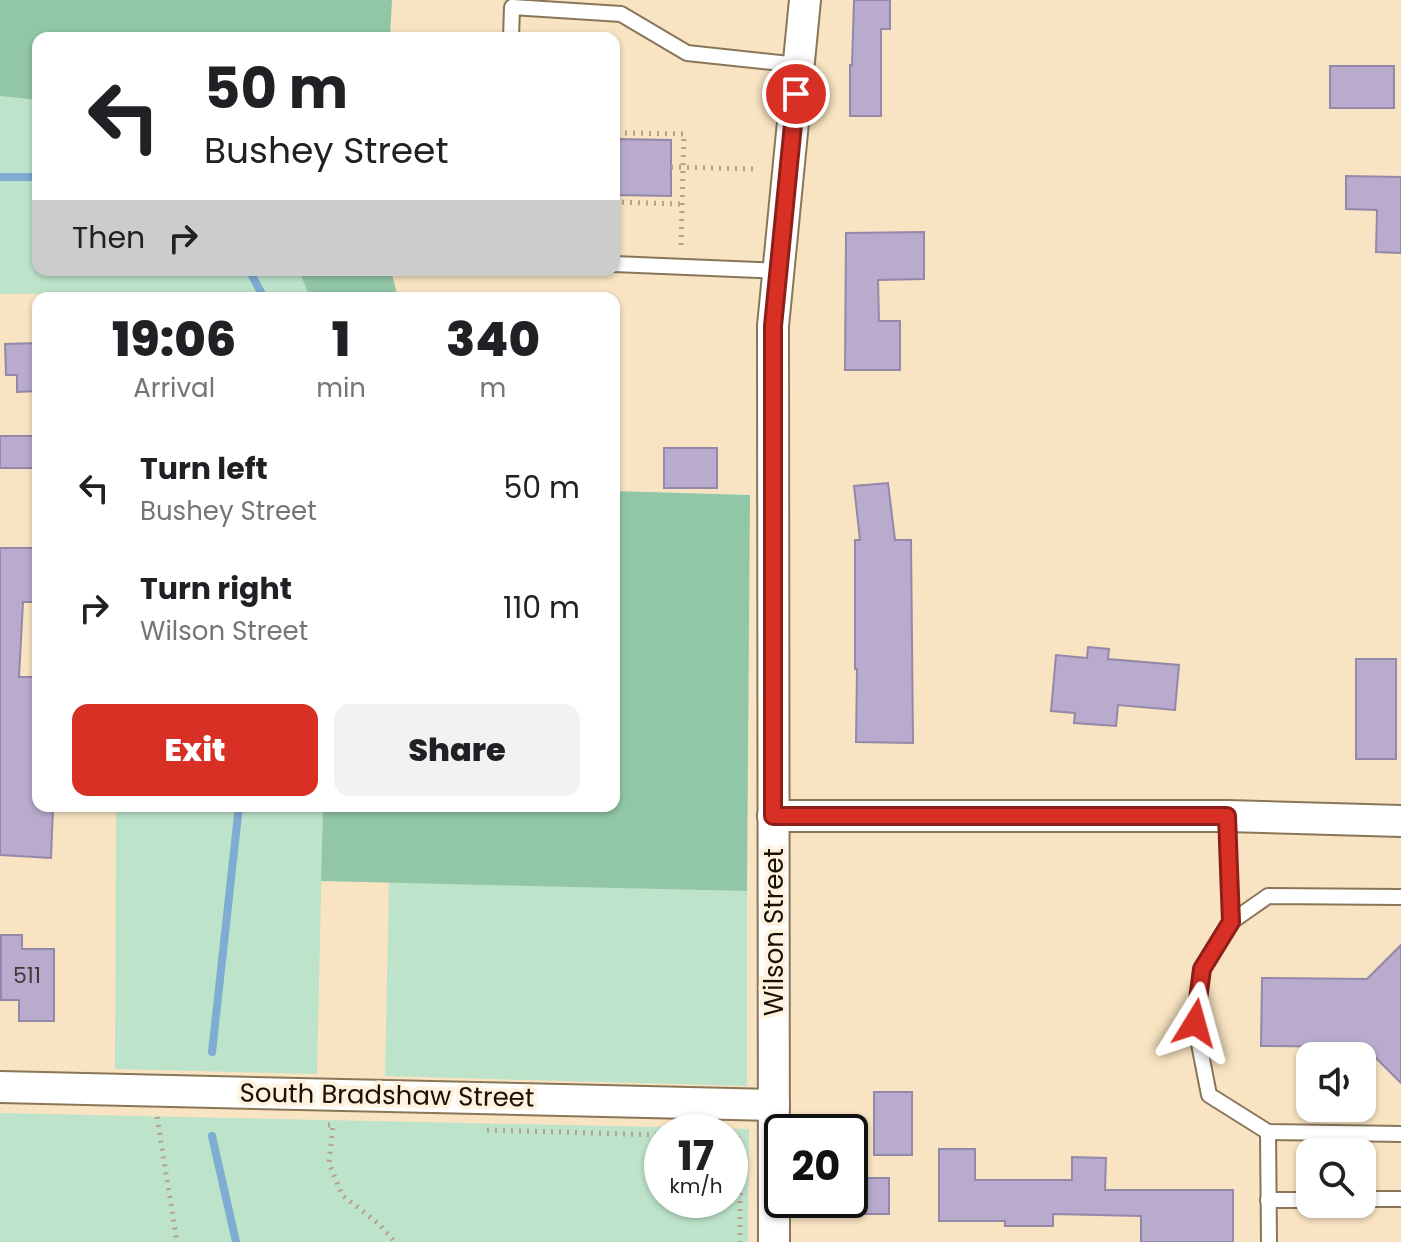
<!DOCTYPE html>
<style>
:root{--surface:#fff;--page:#f2f2f2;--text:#202124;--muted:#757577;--accent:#d93025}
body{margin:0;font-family:Poppins,sans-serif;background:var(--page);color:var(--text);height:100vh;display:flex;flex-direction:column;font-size:30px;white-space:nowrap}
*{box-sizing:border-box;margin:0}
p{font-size:26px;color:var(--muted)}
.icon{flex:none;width:44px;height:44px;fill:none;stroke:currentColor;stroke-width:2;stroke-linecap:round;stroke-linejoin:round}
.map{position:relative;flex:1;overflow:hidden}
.details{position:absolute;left:32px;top:292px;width:588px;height:520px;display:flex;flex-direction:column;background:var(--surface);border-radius:16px;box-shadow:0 2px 6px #0004}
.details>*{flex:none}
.hud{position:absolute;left:32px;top:32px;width:588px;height:244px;border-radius:16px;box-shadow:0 2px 6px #0004;background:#fff;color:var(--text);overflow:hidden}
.tools{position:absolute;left:1296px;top:1042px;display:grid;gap:16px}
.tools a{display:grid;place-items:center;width:80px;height:80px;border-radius:16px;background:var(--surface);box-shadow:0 2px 6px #0004;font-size:40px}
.speed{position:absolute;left:644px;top:1114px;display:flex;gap:16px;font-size:40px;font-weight:700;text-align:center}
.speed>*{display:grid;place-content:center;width:104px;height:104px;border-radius:50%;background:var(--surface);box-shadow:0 2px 6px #0004;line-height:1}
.speed small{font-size:20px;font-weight:400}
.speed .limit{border:4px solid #111;border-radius:12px;background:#fff;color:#111}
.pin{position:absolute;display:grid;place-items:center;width:68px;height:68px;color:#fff;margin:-34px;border:4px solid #fff;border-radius:50%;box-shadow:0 2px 8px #0007}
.me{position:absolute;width:88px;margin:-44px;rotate:8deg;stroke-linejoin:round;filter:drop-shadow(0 0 6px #0008)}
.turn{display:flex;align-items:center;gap:28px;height:168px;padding:0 40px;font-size:36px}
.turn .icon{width:104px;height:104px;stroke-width:2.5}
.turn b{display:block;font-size:56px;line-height:68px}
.then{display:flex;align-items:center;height:76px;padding:0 40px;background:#0003;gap:16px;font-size:30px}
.eta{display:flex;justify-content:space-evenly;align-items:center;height:136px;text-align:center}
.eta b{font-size:48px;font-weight:800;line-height:56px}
.action{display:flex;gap:16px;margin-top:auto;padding:16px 40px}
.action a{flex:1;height:92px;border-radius:16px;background:var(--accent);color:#fff;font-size:32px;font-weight:800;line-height:92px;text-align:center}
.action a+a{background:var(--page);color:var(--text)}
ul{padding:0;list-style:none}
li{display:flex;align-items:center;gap:24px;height:120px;padding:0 40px}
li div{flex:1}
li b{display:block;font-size:30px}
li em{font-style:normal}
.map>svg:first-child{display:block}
.green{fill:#bee3cb;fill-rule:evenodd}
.forest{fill:#91c7a6}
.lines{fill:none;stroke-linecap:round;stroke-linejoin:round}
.stream{stroke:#7facd2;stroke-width:8}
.building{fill:#b8abcd;stroke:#9488a8;stroke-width:2}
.lane-casing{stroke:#887657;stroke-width:18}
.street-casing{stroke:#887657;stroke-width:34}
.path{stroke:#b2a287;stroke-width:5;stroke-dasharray:2 6;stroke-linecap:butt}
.lane{stroke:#fff;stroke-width:14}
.street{stroke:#fff;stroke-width:30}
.route-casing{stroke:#8d1f18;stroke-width:20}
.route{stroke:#d93025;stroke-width:14}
.labels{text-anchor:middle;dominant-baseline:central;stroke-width:8;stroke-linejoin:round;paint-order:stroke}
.number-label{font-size:22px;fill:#413838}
.street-label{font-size:26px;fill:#191206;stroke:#fff2de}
</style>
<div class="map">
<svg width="1401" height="1242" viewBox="0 0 1401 1242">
<rect width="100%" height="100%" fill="#f8e4c2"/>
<g class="green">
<polygon points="0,96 38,100 38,270 299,270 310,298 127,298 123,293 0,294"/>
<polygon points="116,806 323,806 317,1074 115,1069"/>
<polygon points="389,882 747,891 747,1086 385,1076"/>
<path d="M0 1113 749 1129 748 1242H0ZM662 1132H730V1200H662Z"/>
</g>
<g class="forest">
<polygon points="0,0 392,0 390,38 38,38 38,100 0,96"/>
<polygon points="299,270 391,270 398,298 310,298"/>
<polygon points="614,491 750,495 747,891 321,881 323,806 614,806"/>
</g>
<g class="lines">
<g class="stream">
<polyline points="0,177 38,177"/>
<polyline points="249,270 264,298"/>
<polyline points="212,1052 239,806"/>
<polyline points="212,1136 236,1242"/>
</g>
</g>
<g class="building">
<polygon points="854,0 890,0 890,29 881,29 881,116 850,116 850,65 852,65"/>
<rect x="1330" y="66" width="64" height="42"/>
<polygon points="614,139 671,140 671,196 614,195"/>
<polygon points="1346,176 1401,177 1401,253 1376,252 1377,210 1346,209"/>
<polygon points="924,232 924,279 878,280 879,321 900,321 900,370 845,370 846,233"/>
<polygon points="38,343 38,391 17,392 17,375 6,375 5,344"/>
<rect x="0" y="436" width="38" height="32"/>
<rect x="664" y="448" width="53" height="40"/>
<polygon points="888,483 895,540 911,540 913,743 856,742 857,669 855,669 855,540 860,540 854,486"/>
<polygon points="0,548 38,548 38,602 23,602 19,677 38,677 38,807 53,808 51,858 0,855"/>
<polygon points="1088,647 1109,649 1108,659 1179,665 1175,710 1118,705 1116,726 1074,723 1075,713 1051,711 1056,655 1087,658"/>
<rect x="1356" y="659" width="40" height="100"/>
<polygon points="1,935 22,935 22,949 54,949 54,1021 19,1021 19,1000 1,1000"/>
<polygon points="1401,945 1401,1083 1365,1047 1261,1046 1262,978 1367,979"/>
<rect x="874" y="1092" width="38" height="63"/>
<polygon points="939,1149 975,1149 975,1180 1072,1180 1072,1157 1106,1158 1105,1190 1233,1190 1233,1242 1141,1242 1141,1216 1053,1214 1053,1226 1005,1226 1005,1221 939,1221"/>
<rect x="850" y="1178" width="39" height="36"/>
</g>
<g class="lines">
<defs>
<g id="lane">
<polyline points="511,38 512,7 621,14 687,53 799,65"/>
<polyline points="614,264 779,271"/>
<polyline points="1227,816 1231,922"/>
<polyline points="1401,897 1268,896 1231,922 1202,969 1195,1023 1209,1095 1268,1132 1401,1134"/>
<polyline points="1268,1132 1269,1242"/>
<polyline points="1362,1199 1401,1199"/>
<polyline points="1268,1200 1310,1200"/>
</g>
<g id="street">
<polyline points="773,816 1227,816 1401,821"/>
<polyline points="0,1087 774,1105"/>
<polyline points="774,1242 773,326 805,0"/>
</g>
</defs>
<use href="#lane" class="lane-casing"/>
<use href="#street" class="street-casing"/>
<g class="path">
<polyline points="625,133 684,134 681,246"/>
<polyline points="671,167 755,169"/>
<polyline points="614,202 681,204"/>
<polyline points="157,1117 177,1242"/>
<polyline points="328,1125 333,1125 329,1163 342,1195 380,1225 395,1242"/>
<polyline points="487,1130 662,1135"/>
<polyline points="730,1138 740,1139 740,1242"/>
</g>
<use href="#lane" class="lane"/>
<use href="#street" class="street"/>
</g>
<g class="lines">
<defs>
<polyline id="route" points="796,94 773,326 773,816 1227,816 1231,922 1202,969 1195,1023"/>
</defs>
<use href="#route" class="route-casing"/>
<use href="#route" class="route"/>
</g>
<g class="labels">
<g class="number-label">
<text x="27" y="975">511</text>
</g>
<g class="street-label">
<text transform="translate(774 932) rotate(-90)">Wilson Street</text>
<text transform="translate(387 1095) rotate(1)">South Bradshaw Street</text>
</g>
</g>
</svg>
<div class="tools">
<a><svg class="icon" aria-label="sound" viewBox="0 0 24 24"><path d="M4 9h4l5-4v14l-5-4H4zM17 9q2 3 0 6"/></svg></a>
<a><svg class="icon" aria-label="search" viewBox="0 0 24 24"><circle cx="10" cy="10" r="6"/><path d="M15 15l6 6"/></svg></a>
</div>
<div class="speed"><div>17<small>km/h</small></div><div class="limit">20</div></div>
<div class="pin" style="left:796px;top:94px;background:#d93025"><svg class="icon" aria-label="arrive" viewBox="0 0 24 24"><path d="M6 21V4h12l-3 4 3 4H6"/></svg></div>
<svg class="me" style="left:1195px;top:1023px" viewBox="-20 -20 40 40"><path d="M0-17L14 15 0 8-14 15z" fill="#d93025" stroke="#fff" stroke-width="4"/></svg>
<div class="hud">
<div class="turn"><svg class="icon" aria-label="left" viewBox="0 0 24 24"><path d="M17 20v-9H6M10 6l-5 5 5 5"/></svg><div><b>50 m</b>Bushey Street</div></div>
<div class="then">Then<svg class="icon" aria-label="right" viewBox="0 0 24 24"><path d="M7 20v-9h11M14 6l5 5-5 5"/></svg></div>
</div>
<section class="details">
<div class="eta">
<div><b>19:06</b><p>Arrival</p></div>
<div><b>1</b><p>min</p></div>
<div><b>340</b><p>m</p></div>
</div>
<ul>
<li><svg class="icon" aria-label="left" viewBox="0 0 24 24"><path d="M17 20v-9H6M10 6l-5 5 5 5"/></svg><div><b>Turn left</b><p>Bushey Street</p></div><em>50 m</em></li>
<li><svg class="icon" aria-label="right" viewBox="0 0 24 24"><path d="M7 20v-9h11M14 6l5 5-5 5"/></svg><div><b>Turn right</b><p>Wilson Street</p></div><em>110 m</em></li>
</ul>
<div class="action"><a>Exit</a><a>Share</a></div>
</section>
</div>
